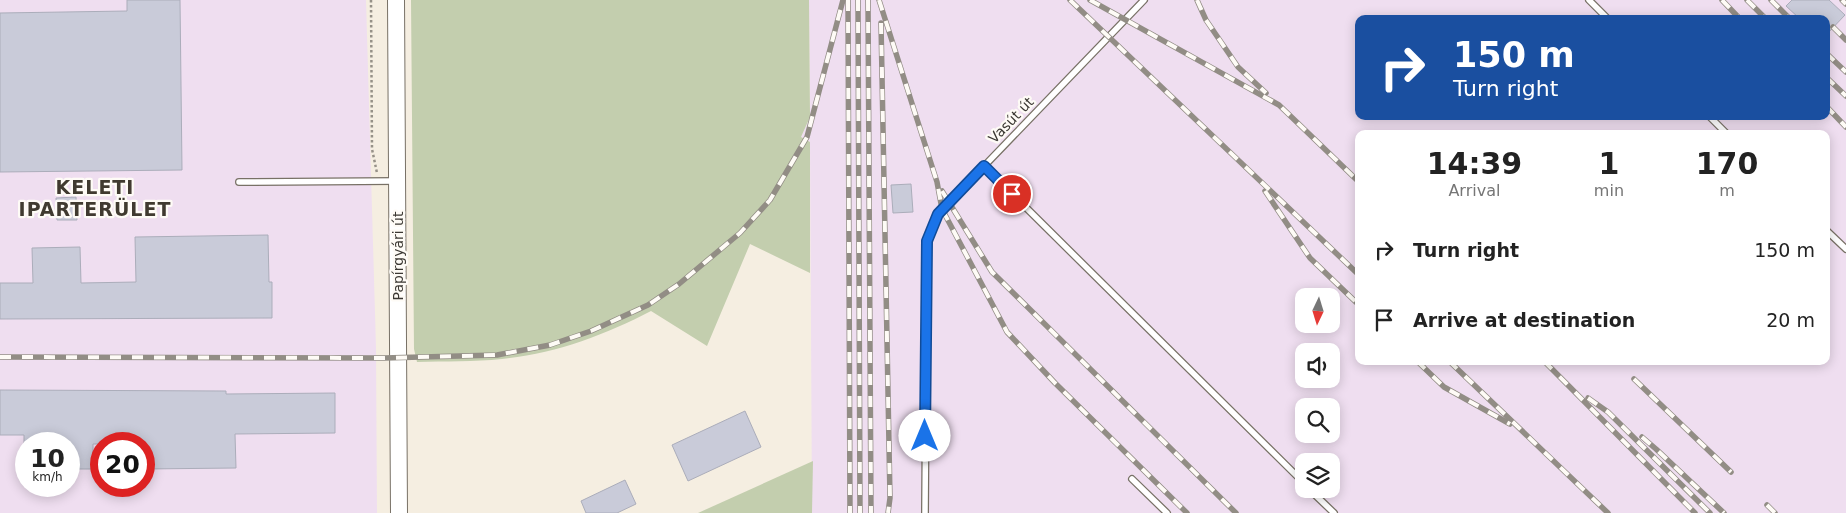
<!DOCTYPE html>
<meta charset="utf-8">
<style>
:root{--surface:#fff;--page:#f6f6f6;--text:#222;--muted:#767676}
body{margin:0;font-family:"DejaVu Sans",sans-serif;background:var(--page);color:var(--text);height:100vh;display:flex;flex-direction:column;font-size:19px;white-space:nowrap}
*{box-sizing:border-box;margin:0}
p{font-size:16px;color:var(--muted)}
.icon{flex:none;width:28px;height:28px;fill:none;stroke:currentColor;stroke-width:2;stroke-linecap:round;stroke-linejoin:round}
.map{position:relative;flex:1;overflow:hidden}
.sheet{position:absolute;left:1355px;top:130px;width:475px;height:235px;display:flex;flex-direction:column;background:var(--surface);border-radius:10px;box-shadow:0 2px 12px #0003}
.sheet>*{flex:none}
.guide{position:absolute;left:1355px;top:15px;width:475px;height:105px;border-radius:10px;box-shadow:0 2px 12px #0003;background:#1a4fa0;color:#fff;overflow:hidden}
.needle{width:32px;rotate:184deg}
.tools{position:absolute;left:1295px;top:288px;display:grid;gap:10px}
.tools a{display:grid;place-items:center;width:45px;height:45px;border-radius:10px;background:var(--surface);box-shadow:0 2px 12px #0003;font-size:25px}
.speed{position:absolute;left:15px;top:432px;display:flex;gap:10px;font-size:25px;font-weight:700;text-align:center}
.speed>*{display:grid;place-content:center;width:65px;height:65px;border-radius:50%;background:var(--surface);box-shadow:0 2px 12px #0003;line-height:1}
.speed small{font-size:12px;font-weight:400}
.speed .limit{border:8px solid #d22;background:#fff;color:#111}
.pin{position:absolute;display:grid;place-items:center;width:42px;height:42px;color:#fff;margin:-21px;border:2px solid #fff;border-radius:50%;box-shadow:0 1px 5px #0007}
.me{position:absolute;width:55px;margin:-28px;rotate:0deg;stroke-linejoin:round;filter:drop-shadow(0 0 4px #0008)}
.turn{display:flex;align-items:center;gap:18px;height:105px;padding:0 15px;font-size:22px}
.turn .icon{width:65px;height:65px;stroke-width:2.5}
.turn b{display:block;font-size:35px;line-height:42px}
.eta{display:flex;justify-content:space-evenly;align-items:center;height:85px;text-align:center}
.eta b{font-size:30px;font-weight:700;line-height:35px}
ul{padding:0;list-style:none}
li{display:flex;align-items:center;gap:15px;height:70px;padding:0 15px}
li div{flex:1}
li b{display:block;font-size:19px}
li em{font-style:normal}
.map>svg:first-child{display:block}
.industrial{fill:#efdef0;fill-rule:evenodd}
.green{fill:#c3ceae}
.building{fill:#c9cbd9;stroke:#abadba}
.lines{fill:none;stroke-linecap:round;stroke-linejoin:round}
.lane-casing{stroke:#787166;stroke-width:8}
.secondary-casing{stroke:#787166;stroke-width:18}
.path{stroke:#969188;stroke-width:2.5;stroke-dasharray:2.5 2.5;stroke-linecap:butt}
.lane{stroke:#fff;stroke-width:5.5}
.secondary{stroke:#fff;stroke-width:16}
.rail-casing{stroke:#928d85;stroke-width:5.5}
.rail{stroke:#fefbf6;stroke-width:4;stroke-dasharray:11;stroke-linecap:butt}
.route-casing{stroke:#114b97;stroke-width:12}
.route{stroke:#1a73e8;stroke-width:9}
.labels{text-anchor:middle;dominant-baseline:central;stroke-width:4.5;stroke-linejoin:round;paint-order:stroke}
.street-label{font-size:14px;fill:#3b3833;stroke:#fefbf6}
.district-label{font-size:19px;font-weight:bold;letter-spacing:1px;fill:#403a30;stroke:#fefbf6}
</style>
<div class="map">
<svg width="1846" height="513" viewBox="0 0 1846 513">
<rect width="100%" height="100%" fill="#f5eee1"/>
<g class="industrial">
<path d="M0 0H366L376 348 377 513H0ZM26 444H69V486H26ZM101 444H144V486H101Z"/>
<path d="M809 0H1846V513H812L810 142 801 137 810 117ZM1359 19H1826V116H1359ZM1359 134H1826V361H1359ZM1304 296H1331V324H1304ZM1304 351H1331V379H1304ZM1304 406H1331V434H1304ZM1304 461H1331V489H1304Z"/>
</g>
<g class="green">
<path d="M411 0H809L810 117 801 137 810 142V273L750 244 707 346 651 311C605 335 554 354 502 359 474 362 445 361 417 362L414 349Z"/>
<polygon points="813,461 812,513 698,513"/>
</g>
<g class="building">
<polygon points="127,0 180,0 182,170 0,172 0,13 127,11"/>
<polygon points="1792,0 1829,0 1845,15 1826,35 1826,19 1800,19 1786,6"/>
<polygon points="911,184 913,212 893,213 891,185"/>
<polygon points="76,197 77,220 57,220 56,198"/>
<polygon points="268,235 269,282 272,282 272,318 0,319 0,283 33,283 32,248 80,247 81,283 136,282 135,237"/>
<polygon points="0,390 226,391 226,394 335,393 335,433 235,434 236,468 144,469 144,444 93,444 93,469 69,469 69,444 24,444 24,435 0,435"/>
<polygon points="745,411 761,447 688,481 672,445"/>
<polygon points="625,480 636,504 617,513 586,513 581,501"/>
</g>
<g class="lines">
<defs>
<g id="lane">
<polyline points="1589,0 1608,19"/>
<polyline points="1709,116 1727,134"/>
<polyline points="984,166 1304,483"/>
<polyline points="239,182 396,181"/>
<polyline points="1826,230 1846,249"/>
<polyline points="1132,479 1167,513"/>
<polyline points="1309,489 1334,513"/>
<polyline points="925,513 927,241 938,214 1144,0"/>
</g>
<polyline id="secondary" points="396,0 399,513"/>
</defs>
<use href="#lane" class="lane-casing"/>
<use href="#secondary" class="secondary-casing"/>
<polyline class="path" points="371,0 372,149 377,173"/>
<use href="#lane" class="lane"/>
<use href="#secondary" class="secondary"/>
<defs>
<g id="rail">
<polyline points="848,0 850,513"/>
<polyline points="858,0 860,513"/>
<polyline points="868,0 871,513"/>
<polyline points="879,0 937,182 942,209 1007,332 1055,383 1187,513"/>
<polyline points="1070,0 1359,275"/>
<polyline points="1090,0 1279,105 1359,182"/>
<polyline points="1197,0 1206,20 1238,67 1266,93"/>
<polyline points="1722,0 1740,19"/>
<polyline points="1747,0 1766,19"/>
<polyline points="1771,0 1790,19"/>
<polyline points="1842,0 1846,4"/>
<polyline points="881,23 890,498 888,513"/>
<polyline points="1833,27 1846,40"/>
<polyline points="1826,53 1846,72"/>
<polyline points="1826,77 1846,96"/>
<polyline points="1826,106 1846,127"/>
<polyline points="942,191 992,272 1236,513"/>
<polyline points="1265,191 1310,258 1359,305"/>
<polyline points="0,357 384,358 497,355 550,345 591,331 648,305 679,284 740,233 770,200 807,137 843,0"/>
<polyline points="1417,361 1444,387 1510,424"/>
<polyline points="1449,361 1608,513"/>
<polyline points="1544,361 1695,513"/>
<polyline points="1634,379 1731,472"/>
<polyline points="1588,398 1608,412 1710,513"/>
<polyline points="1642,437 1656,449 1724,513"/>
<polyline points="1767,505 1775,513"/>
</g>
</defs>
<use href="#rail" class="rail-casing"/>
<use href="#rail" class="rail"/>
</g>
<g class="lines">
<defs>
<polyline id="route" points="925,436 927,241 938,214 984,166 1012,194"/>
</defs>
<use href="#route" class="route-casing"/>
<use href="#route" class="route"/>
</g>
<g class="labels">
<g class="street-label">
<text transform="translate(1011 120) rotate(-46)">Vasút út</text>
<text transform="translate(398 256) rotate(-90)">Papírgyári út</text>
</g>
<g class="district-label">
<text x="95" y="187">KELETI<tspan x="95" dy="22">IPARTERÜLET</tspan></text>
</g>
</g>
</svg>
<div class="tools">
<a><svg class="needle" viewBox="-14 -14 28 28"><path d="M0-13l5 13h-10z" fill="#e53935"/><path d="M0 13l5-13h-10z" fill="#767676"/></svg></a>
<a><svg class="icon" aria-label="sound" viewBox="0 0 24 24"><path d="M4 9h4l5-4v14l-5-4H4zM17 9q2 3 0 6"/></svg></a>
<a><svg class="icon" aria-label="search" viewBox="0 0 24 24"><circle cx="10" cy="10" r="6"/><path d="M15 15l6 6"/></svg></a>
<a><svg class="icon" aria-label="layers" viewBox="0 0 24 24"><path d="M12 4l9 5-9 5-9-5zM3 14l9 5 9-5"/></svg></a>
</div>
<div class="speed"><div>10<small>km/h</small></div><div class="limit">20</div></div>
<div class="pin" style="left:1012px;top:194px;background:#d93025"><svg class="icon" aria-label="arrive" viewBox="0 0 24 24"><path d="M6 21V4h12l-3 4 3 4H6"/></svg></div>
<svg class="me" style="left:925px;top:436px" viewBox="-20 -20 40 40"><circle r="19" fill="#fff"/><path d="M0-13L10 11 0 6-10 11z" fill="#1a73e8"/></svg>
<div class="guide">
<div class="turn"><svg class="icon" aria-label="right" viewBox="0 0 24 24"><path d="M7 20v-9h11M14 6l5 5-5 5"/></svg><div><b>150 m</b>Turn right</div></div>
</div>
<section class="sheet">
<div class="eta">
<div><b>14:39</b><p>Arrival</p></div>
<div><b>1</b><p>min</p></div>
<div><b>170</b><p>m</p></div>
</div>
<ul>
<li><svg class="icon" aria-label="right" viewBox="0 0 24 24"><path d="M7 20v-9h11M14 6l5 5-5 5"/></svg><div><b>Turn right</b></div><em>150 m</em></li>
<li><svg class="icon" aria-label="arrive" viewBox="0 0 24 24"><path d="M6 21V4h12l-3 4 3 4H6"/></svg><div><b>Arrive at destination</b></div><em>20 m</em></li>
</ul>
</section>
</div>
